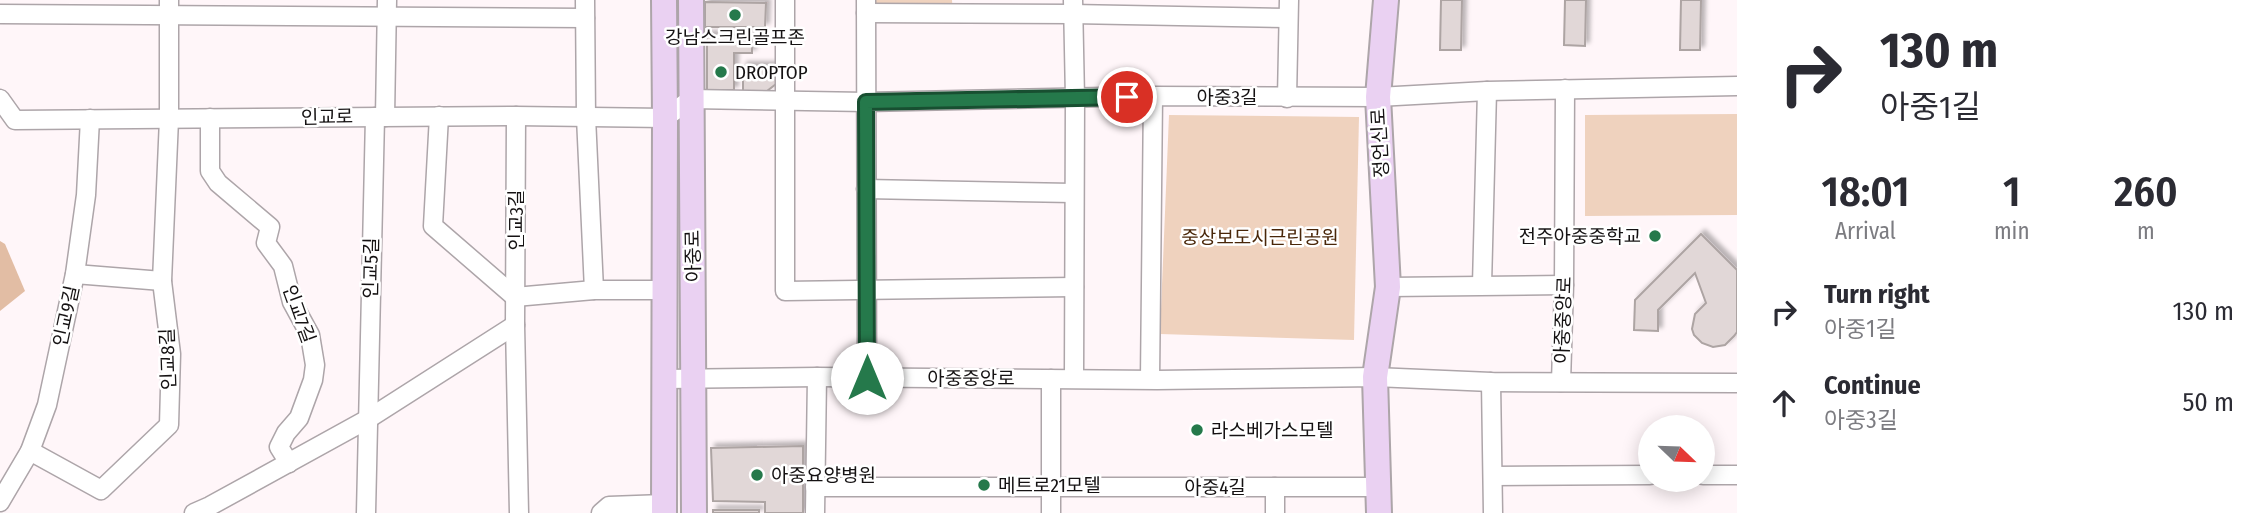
<!DOCTYPE html>
<meta charset="utf-8">
<style>
:root{--surface:#fff;--page:#f2f2f3;--text:#2b2b33;--muted:#7c7c81}
body{margin:0;font-family:"Fira Sans Condensed","Noto Sans KR",sans-serif;background:var(--page);color:var(--text);height:100vh;display:flex;flex-direction:column;font-size:26px;white-space:nowrap}
*{box-sizing:border-box;margin:0}
p{font-size:23px;color:var(--muted)}
.icon{flex:none;width:38px;height:38px;fill:none;stroke:currentColor;stroke-width:2;stroke-linecap:round;stroke-linejoin:round}
.map{position:relative;flex:1;overflow:hidden}
.drawer{display:flex;flex-direction:column;background:var(--surface);width:525px}
.drawer>*{flex:none}
.top-card{background:#fff;color:var(--text);overflow:hidden}
.needle{width:46px;rotate:113deg}
.tools{position:absolute;left:1638px;top:415px;display:grid;gap:14px}
.tools a{display:grid;place-items:center;width:77px;height:77px;border-radius:50%;background:var(--surface);box-shadow:0 4px 18px #0003;font-size:35px}
.pin{position:absolute;display:grid;place-items:center;width:60px;height:60px;color:#fff;margin:-30px;border:4px solid #fff;border-radius:50%;box-shadow:0 2px 7px #0007}
.me{position:absolute;width:77px;margin:-38px;rotate:0deg;stroke-linejoin:round;filter:drop-shadow(0 0 5px #0008)}
.turn{display:flex;align-items:center;gap:24px;height:147px;padding:0 28px;font-size:32px}
.turn .icon{width:91px;height:91px;stroke-width:2.5}
.turn b{display:block;font-size:49px;line-height:60px}
.eta{display:flex;justify-content:space-evenly;align-items:center;height:119px;text-align:center}
.eta b{font-size:42px;font-weight:600;line-height:49px}
ul{padding:0;list-style:none}
li{display:flex;align-items:center;gap:21px;height:91px;padding:0 28px}
li div{flex:1}
li b{display:block;font-size:26px}
li em{font-style:normal}
main{display:flex;flex:1;min-height:0}
.map>svg:first-child{display:block}
.green{fill:#efd2be}
.forest{fill:#e2bda4}
.building{fill:#e1d7d7;stroke:#ada4a3;stroke-width:2;filter:url(#shadow)}
.lines{fill:none;stroke-linecap:round;stroke-linejoin:round}
.street-casing{stroke:#ada5a9;stroke-width:21}
.secondary-casing{stroke:#ada5a9;stroke-width:28}
.street{stroke:#fff;stroke-width:18}
.secondary{stroke:#ead1f2;stroke-width:24}
.route-casing{stroke:#184f31;stroke-width:18}
.route{stroke:#25794b;stroke-width:12}
.poi-dot{fill:#25794b;stroke:#fff;stroke-width:2.5}
.labels{text-anchor:middle;dominant-baseline:central;stroke-width:5;stroke-linejoin:round;paint-order:stroke}
.poi-label{font-size:19px;fill:#151213;stroke:#fff;text-anchor:start}
.street-label{font-size:19px;fill:#151213;stroke:#fff}
.park-label{font-size:19px;fill:#492608;stroke:#fff}
</style>
<main>
<div class="map">
<svg width="1737" height="513" viewBox="0 0 1737 513">
<defs>
<filter id="shadow"><feDropShadow dx="4" dy="-4" stdDeviation="2" flood-color="#0004"/></filter>
</defs>
<rect width="100%" height="100%" fill="#fff6f9"/>
<g class="green">
<polygon points="866,0 952,0 953,14 866,13"/>
<polygon points="1737,114 1737,215 1585,216 1585,115"/>
<polygon points="1169,115 1359,117 1354,340 1160,334"/>
</g>
<polygon class="forest" points="0,241 5,244 25,291 0,311"/>
<g class="building">
<polygon points="1441,0 1462,0 1461,50 1440,50"/>
<polygon points="1565,0 1586,0 1585,46 1564,45"/>
<polygon points="1681,0 1701,0 1700,50 1680,50"/>
<polygon points="705,2 766,3 765,27 705,27"/>
<polygon points="707,35 752,35 752,53 734,53 734,90 707,90"/>
<polygon points="743,66 776,66 776,84 767,91 743,91"/>
<polygon points="1701,234 1737,270 1737,332 1734,336 1725,345 1713,347 1702,343 1694,335 1692,329 1695,314 1706,303 1695,273 1658,310 1658,331 1634,330 1635,300"/>
<polygon points="803,446 803,513 765,513 765,502 713,501 711,448"/>
<rect x="713" y="510" width="46" height="3"/>
</g>
<g class="lines">
<defs>
<g id="street">
<polyline points="585,0 586,117 594,290"/>
<polyline points="785,0 785,291 1074,287"/>
<polyline points="866,0 867,378"/>
<polyline points="1073,0 1075,98 1074,378"/>
<polyline points="866,13 1072,14 1288,18"/>
<polyline points="0,14 585,18"/>
<polyline points="1287,98 1289,0"/>
<polyline points="0,99 15,120 516,116 665,118 691,99 866,102 1153,96 1378,97 1487,91 1737,86"/>
<polyline points="439,116 433,226 515,297 594,290 664,290"/>
<polyline points="516,116 515,325 519,513"/>
<polyline points="385,117 387,0"/>
<polyline points="210,118 210,171 218,183 270,227 266,243 283,266 292,302 310,335 315,365 313,380 299,418 286,433 279,447 289,463"/>
<polyline points="866,189 1073,193"/>
<polyline points="75,274 162,281"/>
<polyline points="1482,285 1487,91"/>
<polyline points="1388,287 1564,285"/>
<polyline points="665,379 817,377 1157,380 1375,377 1491,382 1737,383"/>
<polyline points="1051,379 1051,513"/>
<polyline points="1150,379 1153,96"/>
<polyline points="1491,382 1493,513"/>
<polyline points="1561,382 1564,285 1565,89"/>
<polyline points="30,451 101,490 169,425 171,354 162,281 169,119 169,0"/>
<polyline points="1703,475 1737,475"/>
<polyline points="1493,476 1650,475"/>
<polyline points="815,487 1380,487"/>
<polyline points="1275,487 1275,513"/>
<polyline points="0,502 30,451 47,405 75,274 86,195 90,119"/>
<polyline points="194,513 210,506 368,419 515,325"/>
<polyline points="366,513 375,117"/>
<polyline points="601,513 609,506 664,504"/>
<polyline points="815,513 817,377"/>
</g>
<g id="secondary">
<polyline points="664,0 665,118 664,513"/>
<polyline points="691,0 694,513"/>
<polyline points="1379,513 1375,377 1388,287 1378,97 1386,0"/>
</g>
</defs>
<use href="#street" class="street-casing"/>
<use href="#secondary" class="secondary-casing"/>
<use href="#street" class="street"/>
<use href="#secondary" class="secondary"/>
</g>
<g class="lines">
<defs>
<polyline id="route" points="867,378 866,102 1127,97"/>
</defs>
<use href="#route" class="route-casing"/>
<use href="#route" class="route"/>
</g>
<g class="poi-dot">
<circle cx="735" cy="15" r="7"/>
<circle cx="721" cy="72" r="7"/>
<circle cx="1655" cy="236" r="7"/>
<circle cx="1197" cy="430" r="7"/>
<circle cx="757" cy="475" r="7"/>
<circle cx="984" cy="485" r="7"/>
</g>
<g class="labels">
<g class="poi-label">
<text x="735" y="37" text-anchor="middle">강남스크린골프존</text>
<text x="735" y="72">DROPTOP</text>
<text x="1641" y="236" text-anchor="end">전주아중중학교</text>
<text x="1211" y="430">라스베가스모텔</text>
<text x="771" y="475">아중요양병원</text>
<text x="998" y="485">메트로21모텔</text>
</g>
<g class="street-label">
<text x="1227" y="97">아중3길</text>
<text transform="translate(327 117) rotate(-1)">인교로</text>
<text transform="translate(1380 143) rotate(-93)">정언신로</text>
<text transform="translate(516 220) rotate(-90)">인교3길</text>
<text transform="translate(693 256) rotate(-91)">아중로</text>
<text transform="translate(371 268) rotate(-89)">인교5길</text>
<text transform="translate(299 314) rotate(70)">인교7길</text>
<text transform="translate(66 316) rotate(-78)">인교9길</text>
<text transform="translate(1563 320) rotate(-88)">아중중앙로</text>
<text transform="translate(168 359) rotate(-92)">인교8길</text>
<text x="971" y="378">아중중앙로</text>
<text x="1215" y="487">아중4길</text>
</g>
<g class="park-label">
<text x="1260" y="237">중상보도시근린공원</text>
</g>
</g>
</svg>
<div class="tools">
<a><svg class="needle" viewBox="-14 -14 28 28"><path d="M0-13l5 13h-10z" fill="#e53935"/><path d="M0 13l5-13h-10z" fill="#7c7c81"/></svg></a>
</div>
<div class="pin" style="left:1127px;top:97px;background:#d93025"><svg class="icon" aria-label="arrive" viewBox="0 0 24 24"><path d="M6 21V4h12l-3 4 3 4H6"/></svg></div>
<svg class="me" style="left:867px;top:378px" viewBox="-20 -20 40 40"><circle r="19" fill="#fff"/><path d="M0-13L10 11 0 6-10 11z" fill="#25794b"/></svg>
</div>
<section class="drawer">
<div class="top-card">
<div class="turn"><svg class="icon" aria-label="right" viewBox="0 0 24 24"><path d="M7 20v-9h11M14 6l5 5-5 5"/></svg><div><b>130 m</b>아중1길</div></div>
</div>
<div class="eta">
<div><b>18:01</b><p>Arrival</p></div>
<div><b>1</b><p>min</p></div>
<div><b>260</b><p>m</p></div>
</div>
<ul>
<li><svg class="icon" aria-label="right" viewBox="0 0 24 24"><path d="M7 20v-9h11M14 6l5 5-5 5"/></svg><div><b>Turn right</b><p>아중1길</p></div><em>130 m</em></li>
<li><svg class="icon" aria-label="ahead" viewBox="0 0 24 24"><path d="M12 20V5M6 11l6-6 6 6"/></svg><div><b>Continue</b><p>아중3길</p></div><em>50 m</em></li>
</ul>
</section>
</main>
